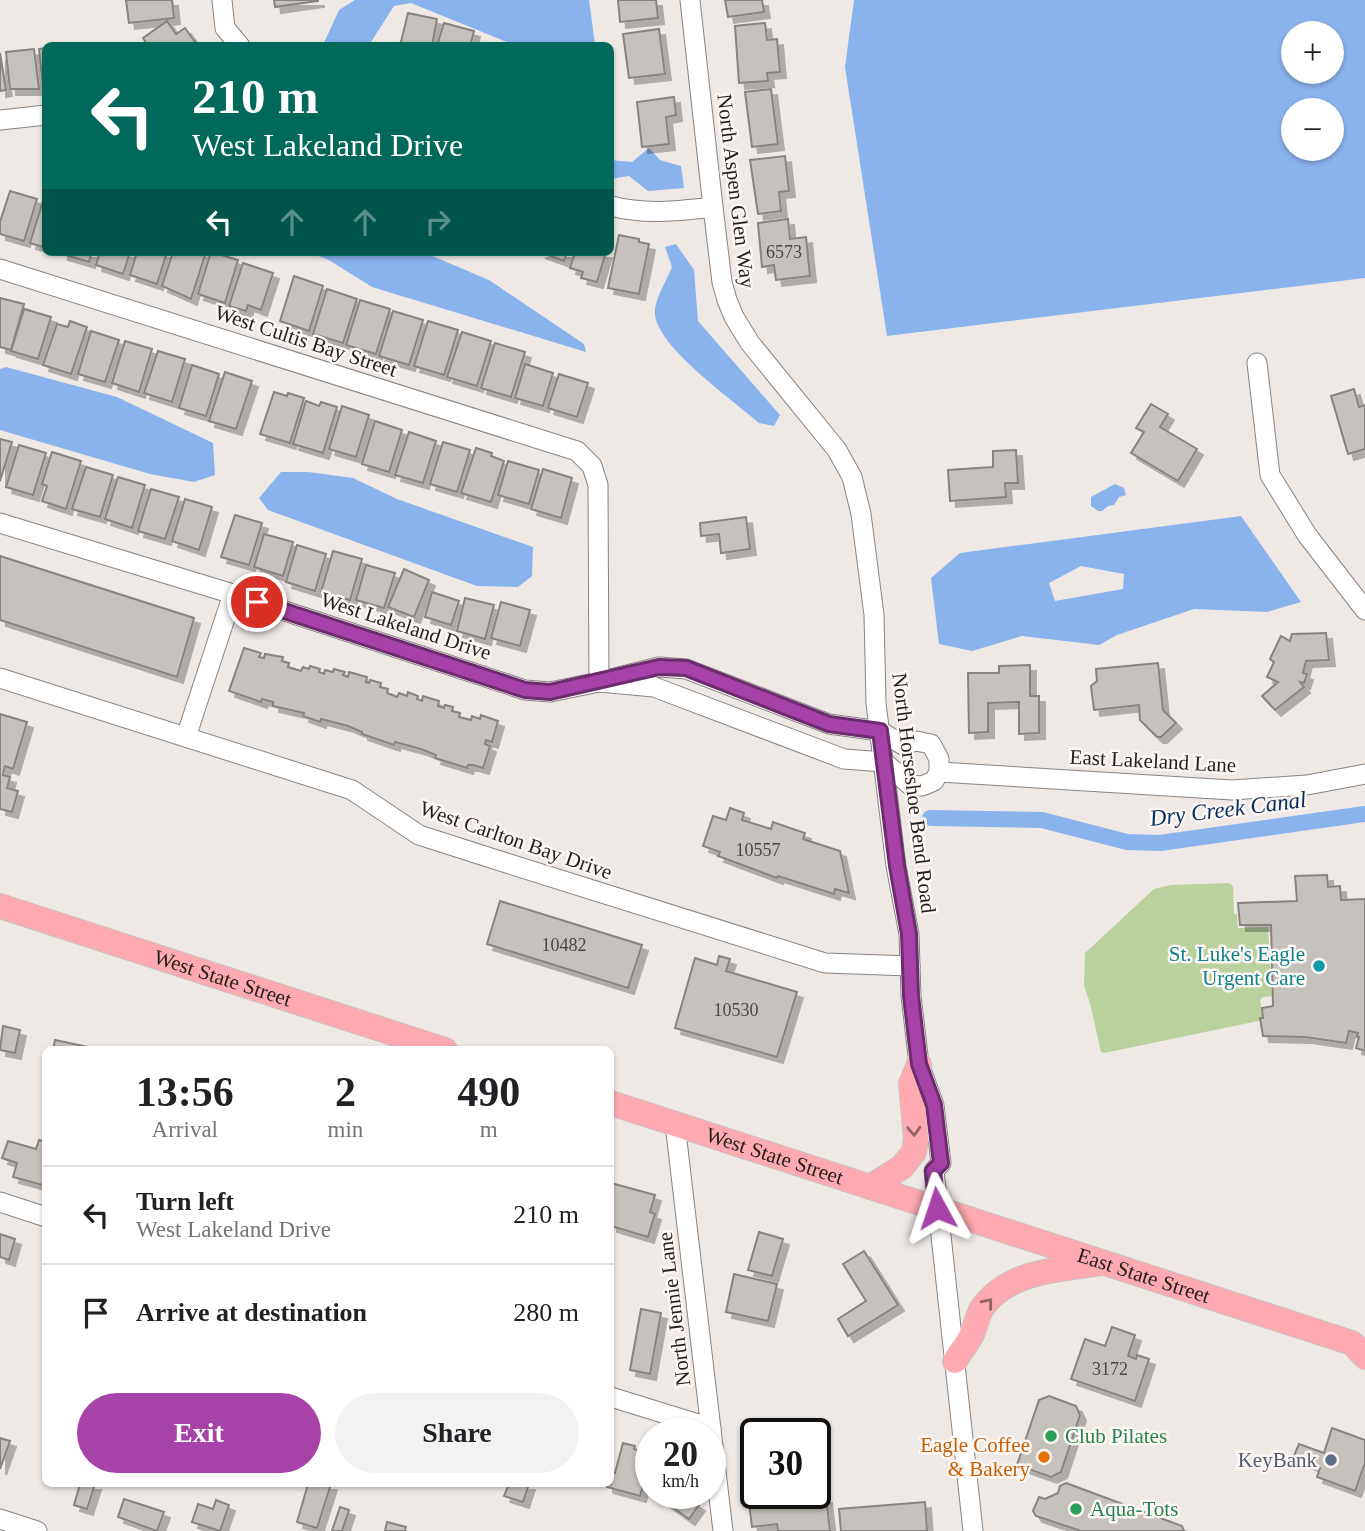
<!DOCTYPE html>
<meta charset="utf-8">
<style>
:root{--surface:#fff;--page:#f2f2f2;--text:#202124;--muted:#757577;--line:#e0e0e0;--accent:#a743a8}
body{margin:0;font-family:"Times New Roman",serif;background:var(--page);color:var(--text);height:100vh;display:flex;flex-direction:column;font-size:26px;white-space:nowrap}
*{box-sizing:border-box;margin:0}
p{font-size:23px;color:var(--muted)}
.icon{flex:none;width:38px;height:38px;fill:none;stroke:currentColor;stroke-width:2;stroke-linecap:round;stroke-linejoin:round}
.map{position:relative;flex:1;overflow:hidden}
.drawer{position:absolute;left:42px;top:1046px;width:572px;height:441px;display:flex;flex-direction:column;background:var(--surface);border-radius:10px;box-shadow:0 2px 5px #0004}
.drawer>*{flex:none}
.guide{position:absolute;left:42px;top:42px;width:572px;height:214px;border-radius:10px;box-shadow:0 2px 5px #0004;background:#00695c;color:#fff;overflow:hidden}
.controls{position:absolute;left:1281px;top:21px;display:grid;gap:14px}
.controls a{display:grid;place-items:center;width:63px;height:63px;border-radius:50%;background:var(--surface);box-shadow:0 2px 5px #0004;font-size:35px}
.speed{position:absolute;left:635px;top:1418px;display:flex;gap:14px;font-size:35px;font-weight:700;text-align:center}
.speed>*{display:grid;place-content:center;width:91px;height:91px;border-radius:50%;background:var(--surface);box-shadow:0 2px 5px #0004;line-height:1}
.speed small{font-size:18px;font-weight:400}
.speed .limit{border:4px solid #111;border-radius:10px;background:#fff;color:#111}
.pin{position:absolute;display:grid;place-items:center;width:60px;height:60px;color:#fff;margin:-30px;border:4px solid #fff;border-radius:50%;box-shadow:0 2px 7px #0007}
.me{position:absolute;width:77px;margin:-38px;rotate:355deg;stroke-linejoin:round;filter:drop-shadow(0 0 5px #0008)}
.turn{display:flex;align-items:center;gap:24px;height:147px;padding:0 35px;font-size:32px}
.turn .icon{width:91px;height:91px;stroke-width:2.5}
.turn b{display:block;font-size:49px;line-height:60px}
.lanes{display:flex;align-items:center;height:66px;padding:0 35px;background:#0003;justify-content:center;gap:35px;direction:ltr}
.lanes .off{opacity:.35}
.eta{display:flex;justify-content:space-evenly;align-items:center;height:119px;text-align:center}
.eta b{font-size:42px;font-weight:600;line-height:49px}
.cta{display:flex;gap:14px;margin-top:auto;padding:14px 35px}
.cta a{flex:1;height:80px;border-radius:42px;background:var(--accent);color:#fff;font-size:28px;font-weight:600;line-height:80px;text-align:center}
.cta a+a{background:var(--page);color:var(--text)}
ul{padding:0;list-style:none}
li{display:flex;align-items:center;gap:21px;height:98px;padding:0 35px;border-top:2px solid var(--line)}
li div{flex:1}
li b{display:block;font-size:26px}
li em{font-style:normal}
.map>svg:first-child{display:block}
.green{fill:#bad19d}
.water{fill:#8ab3ed;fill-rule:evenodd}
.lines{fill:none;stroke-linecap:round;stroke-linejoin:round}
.canal{stroke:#8ab3ed;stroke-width:16}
.building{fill:#c5c1bc;stroke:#87847f;stroke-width:2;filter:url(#shadow)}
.minor-casing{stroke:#898481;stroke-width:21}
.major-casing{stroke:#c5c5c4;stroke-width:26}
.minor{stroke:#fff;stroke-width:19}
.major{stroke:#feaab0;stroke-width:24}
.oneway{stroke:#906467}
.route-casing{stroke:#6d2c6d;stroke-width:18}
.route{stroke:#a743a8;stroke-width:12}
.culture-dot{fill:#0f9aa8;stroke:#fdf6f3;stroke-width:2.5}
.leisure-dot{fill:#2e9e5b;stroke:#fdf6f3;stroke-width:2.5}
.food-dot{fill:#e8710a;stroke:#fdf6f3;stroke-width:2.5}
.service-dot{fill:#5c6f8a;stroke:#fdf6f3;stroke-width:2.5}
.labels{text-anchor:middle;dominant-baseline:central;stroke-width:5;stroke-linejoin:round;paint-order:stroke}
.number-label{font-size:18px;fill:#4a4846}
.street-label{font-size:21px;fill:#211f1e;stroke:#fdf6f3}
.culture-label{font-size:21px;fill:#0d838f;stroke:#fdf6f3;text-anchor:end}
.leisure-label{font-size:21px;fill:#27864d;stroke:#fdf6f3;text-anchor:start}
.food-label{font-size:21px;fill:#c56008;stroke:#fdf6f3;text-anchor:end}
.service-label{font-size:21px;fill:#4e5e75;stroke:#fdf6f3;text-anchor:end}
.water-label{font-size:23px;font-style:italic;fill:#032b5d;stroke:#fdf6f3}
</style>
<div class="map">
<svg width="1365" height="1531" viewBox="0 0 1365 1531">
<defs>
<filter id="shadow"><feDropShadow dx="6" dy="6" stdDeviation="0" flood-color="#0004"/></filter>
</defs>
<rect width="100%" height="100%" fill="#efe9e6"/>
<polygon class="green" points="1229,883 1233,886 1234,914 1237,914 1238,928 1268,927 1272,996 1263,997 1260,1000 1263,1020 1104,1053 1101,1052 1090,1003 1084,986 1085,953 1154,889 1171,885"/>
<g class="water">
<polygon points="355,0 589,0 595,45 514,45 411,3 394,6 369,45 323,45 339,10"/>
<path d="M854 0H1365V278L887 336 845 67ZM1332 33V72H1293V33ZM1332 110V149H1293V110Z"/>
<polygon points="649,148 660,160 681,166 684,188 648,191 629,176 611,179 611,160 632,162"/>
<path d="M676 244 694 270 698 321 780 415 774 426 759 423C733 400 657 347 655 314 654 300 667 280 672 267L665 247Z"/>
<polygon points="307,252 423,252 489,280 584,344 586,352 372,287 327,259"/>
<polygon points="6,367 117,397 213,443 215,475 194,482 150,474 0,430 0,369"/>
<polygon points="281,472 308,472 353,478 397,499 533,547 532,576 518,587 477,586 268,510 259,498"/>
<path d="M1115 484 1124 488 1126 495 1119 497 1114 505 1108 506 1102 511H1098L1091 506V497C1093 496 1113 485 1115 484Z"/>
<path d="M1241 516 1301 602 1267 612 1194 609 1117 635 1099 645 1022 636 972 651 939 644 931 578 960 553ZM1081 566 1124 574 1123 589 1055 601 1049 583Z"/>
</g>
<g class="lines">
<polyline class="canal" points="930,818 1042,820 1127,842 1160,843 1365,814"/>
</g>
<g class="building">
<polygon points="126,0 172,0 174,18 129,23"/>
<polygon points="274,0 318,0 318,1 275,7"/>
<polygon points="618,0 656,0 658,18 620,22"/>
<polygon points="725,0 762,0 764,12 728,17"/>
<polygon points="408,13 437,19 432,46 400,46"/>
<polygon points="167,21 176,34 185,28 198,46 148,46 143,38"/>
<polygon points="444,23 474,31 470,46 437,46"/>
<polygon points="765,23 767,40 777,39 780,72 767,73 768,81 739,83 735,26"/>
<polygon points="659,29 665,74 629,78 623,34"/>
<polygon points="46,48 46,85 43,86 39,49"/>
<polygon points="34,49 39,89 10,89 6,52"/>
<polygon points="0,53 6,90 0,91"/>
<polygon points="771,89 778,144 752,147 745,92"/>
<polygon points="674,97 676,115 666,117 669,144 642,147 637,102"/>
<polygon points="785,156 789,191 779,192 781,211 758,214 750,160"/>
<polygon points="10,191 37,199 24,241 0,234 0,222"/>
<polygon points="43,201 46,202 46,248 30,243"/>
<polygon points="788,219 790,239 806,237 810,276 776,280 774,265 762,267 758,223"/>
<polygon points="619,235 639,239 639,242 649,244 639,294 608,288"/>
<polygon points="62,252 92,252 89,262 62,254"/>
<polygon points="100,252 130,252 123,274 96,265"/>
<polygon points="137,252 167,252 157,284 130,275"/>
<polygon points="173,252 206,252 191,299 162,286"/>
<polygon points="211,252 238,260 225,303 198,294"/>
<polygon points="539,252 567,252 564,261"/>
<polygon points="575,252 606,252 597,282 581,278 583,272 570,268"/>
<polygon points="243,263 273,273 261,310 248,305 246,311 229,306"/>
<polygon points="294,276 323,286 309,331 280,321"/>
<polygon points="327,289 357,299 343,343 313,334"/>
<polygon points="0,298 24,304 11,350 0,347"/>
<polygon points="360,300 390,309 376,354 346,345"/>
<polygon points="24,309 51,317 38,359 11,351"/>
<polygon points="393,311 423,320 409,365 379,356"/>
<polygon points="70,321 87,327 71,374 43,365 57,324 68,327"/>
<polygon points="428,321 458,330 444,375 414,366"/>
<polygon points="91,331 119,340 105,382 78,374"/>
<polygon points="462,332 491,341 477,386 447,377"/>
<polygon points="125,341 152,349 139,392 112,383"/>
<polygon points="495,343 525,352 511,397 481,388"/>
<polygon points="158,351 185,359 172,402 144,393"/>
<polygon points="525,364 553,373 543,406 515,398"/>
<polygon points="192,365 219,374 206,416 179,408"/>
<polygon points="225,372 252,381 236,429 209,421"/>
<polygon points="559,374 588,383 577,417 548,408"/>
<polygon points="1354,389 1359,407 1365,405 1365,449 1348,454 1331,396"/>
<polygon points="274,392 287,396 288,393 304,398 290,443 260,434"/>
<polygon points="306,401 319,406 321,402 337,407 323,453 293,444"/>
<polygon points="1151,404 1168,414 1160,427 1197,449 1178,481 1131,453 1144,432 1136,428"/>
<polygon points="342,406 369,415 356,457 329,449"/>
<polygon points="375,421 402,430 389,472 362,464"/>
<polygon points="409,432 436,441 423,483 395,475"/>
<polygon points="0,439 12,442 0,481"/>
<polygon points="443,442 470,450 457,492 430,484"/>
<polygon points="19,445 46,453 33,495 6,487"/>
<polygon points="476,448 492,453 491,456 504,461 491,502 461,493"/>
<polygon points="1016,450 1018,483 1005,483 1006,497 950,501 948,470 993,467 993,451"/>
<polygon points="52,452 81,461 66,509 42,501 47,486 42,484"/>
<polygon points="508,461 539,470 529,504 498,495"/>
<polygon points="86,467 113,475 100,517 72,509"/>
<polygon points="543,469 572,478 561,518 531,509"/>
<polygon points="118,477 145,485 132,528 105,519"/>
<polygon points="151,489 179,497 165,539 138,531"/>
<polygon points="185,499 212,507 199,550 172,541"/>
<polygon points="235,515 262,523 249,565 221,557"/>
<polygon points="746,517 750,549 721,553 719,534 701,536 700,523"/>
<polygon points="264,534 293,542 283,576 254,567"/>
<polygon points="297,545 326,554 315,591 286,582"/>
<polygon points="333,551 362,559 350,600 321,592"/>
<polygon points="0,556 194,618 177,677 0,620"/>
<polygon points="366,565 395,573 384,608 356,600"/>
<polygon points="404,569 429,580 414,617 388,607"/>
<polygon points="432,592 459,601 451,625 425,617"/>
<polygon points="465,598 494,605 485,639 457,631"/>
<polygon points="501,602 530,610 520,646 491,638"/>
<polygon points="1326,633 1329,660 1306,661 1303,673 1307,674 1304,683 1300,682 1304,687 1275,710 1262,696 1278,682 1267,677 1274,662 1270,659 1281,636 1290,641 1292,634"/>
<polygon points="244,648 261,653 259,657 264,658 265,654 283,657 282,661 289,663 288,667 301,671 303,667 309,669 310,666 320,669 319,672 324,674 325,670 333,672 334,669 345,672 343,675 348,677 349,672 367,677 366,682 369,683 370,680 381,683 380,687 388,689 387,693 397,697 399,693 407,696 408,692 418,696 417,699 422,701 423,696 439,701 438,706 444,708 445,705 453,707 452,711 460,713 459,717 471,720 472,716 480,719 481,715 498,721 492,742 486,740 485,744 490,746 483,768 473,765 468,765 467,768 435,758 436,755 421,749 395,742 394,745 362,734 362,732 348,726 321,719 320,722 303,716 304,713 273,706 273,702 262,699 261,702 229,691"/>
<polygon points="1158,663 1163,710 1176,723 1161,737 1157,737 1140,720 1139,705 1094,710 1091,686 1097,681 1096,669"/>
<polygon points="1030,665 1030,696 1039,696 1039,733 1019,734 1019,702 988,703 988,732 969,733 968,673 999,673 999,666"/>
<polygon points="0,714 27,722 13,769 5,766 3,775 10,777 7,788 18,791 12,812 0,809"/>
<polygon points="730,808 744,813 742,820 771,829 773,822 805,833 803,839 840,851 849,893 835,889 834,894 778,876 777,878 718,856 720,852 703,846 713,816 726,820"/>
<polygon points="1327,875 1328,887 1340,886 1341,900 1365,899 1365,1051 1356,1048 1359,1037 1357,1036 1358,1033 1349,1031 1346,1043 1305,1037 1263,1036 1260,1018 1263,1018 1262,1008 1273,1006 1271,925 1240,925 1238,903 1297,901 1295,876"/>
<polygon points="500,901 642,945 628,988 487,944"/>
<polygon points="719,956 730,959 726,971 797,992 777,1057 675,1028 695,958 717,965"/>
<polygon points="3,1026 20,1030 15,1053 0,1050"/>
<polygon points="55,1040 102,1050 53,1050"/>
<polygon points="39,1140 46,1142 46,1186 13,1177 17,1163 2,1158 8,1141 36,1149"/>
<polygon points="611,1183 655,1195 650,1212 655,1214 648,1237 611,1226"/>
<polygon points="759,1232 783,1239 772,1276 748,1270"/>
<polygon points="0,1234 15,1239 9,1260 0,1257"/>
<polygon points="864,1251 898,1305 848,1336 838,1319 866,1301 843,1264"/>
<polygon points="734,1274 777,1284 768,1321 726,1312"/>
<polygon points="641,1309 661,1313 650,1374 630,1370"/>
<polygon points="1112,1327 1135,1335 1128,1356 1136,1359 1137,1355 1149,1359 1135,1401 1071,1379 1085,1339 1105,1346"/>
<polygon points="1049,1396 1076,1406 1080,1415 1061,1472 1051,1477 1017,1465 1039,1400"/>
<polygon points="1332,1428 1365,1440 1365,1463 1355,1491 1317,1477 1320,1468 1293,1458 1299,1444 1324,1453"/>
<polygon points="0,1438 10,1441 0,1469"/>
<polygon points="623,1443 635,1446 634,1449 651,1454 640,1496 607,1487 607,1484 611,1484 611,1472 615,1473"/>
<polygon points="1066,1483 1182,1526 1184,1531 1081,1531 1036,1516 1033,1511 1039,1497 1045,1499 1058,1493 1060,1486"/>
<polygon points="80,1484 95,1484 87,1509 74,1505"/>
<polygon points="308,1484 331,1484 317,1528 297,1522"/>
<polygon points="509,1484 529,1484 523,1502 504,1496"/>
<polygon points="665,1493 681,1493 699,1505 689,1519 661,1499"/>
<polygon points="808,1497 808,1499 826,1497 830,1531 778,1531 777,1524 752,1527 749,1503"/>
<polygon points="124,1499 164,1512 157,1531 118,1517"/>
<polygon points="216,1500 229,1505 220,1531 192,1522 198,1504 213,1509"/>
<polygon points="925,1502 927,1531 841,1531 839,1509"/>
<polygon points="340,1507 349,1510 342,1531 332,1531"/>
<polygon points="387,1522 406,1527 405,1531 385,1531"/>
</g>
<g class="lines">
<defs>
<g id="minor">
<polyline points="222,0 225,28 240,46"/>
<polyline points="690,0 713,207 722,282 727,300 734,317 750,343 837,450 852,477 861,514 874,615 876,703 896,866 909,934 911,996 919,1064 934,1105 941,1163 934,1171 973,1531"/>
<polyline points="0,120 46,115"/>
<path d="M611 206C645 215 678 211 713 207"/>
<polyline points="0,269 577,451 592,466 598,485 599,682 550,692 525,690 233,594 0,523"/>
<polyline points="1257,363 1270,475 1307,535 1365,610"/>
<polygon points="659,667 686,669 829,724 880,731 903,745 916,741 931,744 939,759 939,772 934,781 922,786 910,785 884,762 844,759 654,687 599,682"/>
<polyline points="0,678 352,790 419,835 497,860 825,963 910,966"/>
<polyline points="186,737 233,594"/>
<polyline points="939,772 1232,790 1307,785 1365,774"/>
<polyline points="675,1124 723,1531"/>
<polyline points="0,1202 46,1217"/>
<polyline points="611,1397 711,1428"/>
<polyline points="0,1519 37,1531"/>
</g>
<g id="major">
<path id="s1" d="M0 906 445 1050"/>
<path id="s2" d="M611 1103 1352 1343 1365 1357"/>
<polyline points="870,1187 902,1167 914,1152 916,1139 911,1084 919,1064"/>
<path d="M955 1361C960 1352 968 1343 972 1334 976 1325 977 1317 982 1308 1009 1270 1060 1270 1101 1263"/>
</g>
</defs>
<use href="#minor" class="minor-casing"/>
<use href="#major" class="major-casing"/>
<use href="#minor" class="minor"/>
<use href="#major" class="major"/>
</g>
<defs><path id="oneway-chevron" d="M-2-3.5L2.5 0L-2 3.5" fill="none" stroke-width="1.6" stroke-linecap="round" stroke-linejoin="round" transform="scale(1.75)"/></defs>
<g class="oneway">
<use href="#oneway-chevron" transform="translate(914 1131) rotate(87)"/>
<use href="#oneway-chevron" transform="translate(988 1303) rotate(-51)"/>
</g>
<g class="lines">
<defs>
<polyline id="route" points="257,602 525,690 550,692 659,667 686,668 829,724 880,731 897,866 909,934 911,996 919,1064 934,1105 941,1163 933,1171 937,1208"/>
</defs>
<use href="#route" class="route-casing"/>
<use href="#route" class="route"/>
</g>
<circle class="culture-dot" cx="1319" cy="966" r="7"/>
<g class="leisure-dot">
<circle cx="1051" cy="1436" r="7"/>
<circle cx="1076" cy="1509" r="7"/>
</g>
<circle class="food-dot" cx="1044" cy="1457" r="7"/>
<circle class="service-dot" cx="1331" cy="1460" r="7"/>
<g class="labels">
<g class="number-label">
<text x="784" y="252">6573</text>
<text x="758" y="850">10557</text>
<text x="564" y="945">10482</text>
<text x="736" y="1010">10530</text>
<text x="1110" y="1369">3172</text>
</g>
<g class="street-label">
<text transform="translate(736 191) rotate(83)">North Aspen Glen Way</text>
<text transform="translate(306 341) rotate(18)">West Cultis Bay Street</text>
<text transform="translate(406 626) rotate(18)">West Lakeland Drive</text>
<text transform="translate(1153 761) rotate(3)">East Lakeland Lane</text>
<text transform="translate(914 793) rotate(83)">North Horseshoe Bend Road</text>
<text transform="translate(516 840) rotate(19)">West Carlton Bay Drive</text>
<text stroke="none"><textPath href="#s1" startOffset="234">West State Street</textPath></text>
<text stroke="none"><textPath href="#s2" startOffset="172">West State Street</textPath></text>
<text stroke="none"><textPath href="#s2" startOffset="560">East State Street</textPath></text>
<text transform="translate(674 1309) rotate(-97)">North Jennie Lane</text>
</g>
<g class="culture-label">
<text x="1305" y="954">St. Luke's Eagle<tspan x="1305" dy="24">Urgent Care</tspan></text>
</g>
<g class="leisure-label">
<text x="1065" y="1436">Club Pilates</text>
<text x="1090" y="1509">Aqua-Tots</text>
</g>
<g class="food-label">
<text x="1030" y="1445">Eagle Coffee<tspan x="1030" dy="24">&amp; Bakery</tspan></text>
</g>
<g class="service-label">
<text x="1317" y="1460">KeyBank</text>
</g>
<g class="water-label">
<text transform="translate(1228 809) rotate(-7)">Dry Creek Canal</text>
</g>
</g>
</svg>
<div class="controls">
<a>+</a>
<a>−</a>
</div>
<div class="speed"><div>20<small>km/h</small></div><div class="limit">30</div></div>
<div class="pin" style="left:257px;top:602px;background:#d93025"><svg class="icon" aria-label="arrive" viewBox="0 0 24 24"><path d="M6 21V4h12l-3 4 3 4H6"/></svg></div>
<svg class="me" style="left:937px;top:1208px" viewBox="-20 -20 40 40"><path d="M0-17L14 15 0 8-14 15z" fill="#a743a8" stroke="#fff" stroke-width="4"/></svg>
<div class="guide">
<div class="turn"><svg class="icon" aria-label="left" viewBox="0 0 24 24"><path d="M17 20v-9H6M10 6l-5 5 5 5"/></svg><div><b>210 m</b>West Lakeland Drive</div></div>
<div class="lanes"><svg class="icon" aria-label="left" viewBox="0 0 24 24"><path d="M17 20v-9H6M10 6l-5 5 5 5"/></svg><svg class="icon off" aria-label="ahead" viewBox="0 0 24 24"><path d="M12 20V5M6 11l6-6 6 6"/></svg><svg class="icon off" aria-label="ahead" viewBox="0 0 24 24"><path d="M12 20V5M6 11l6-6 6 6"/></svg><svg class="icon off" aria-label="right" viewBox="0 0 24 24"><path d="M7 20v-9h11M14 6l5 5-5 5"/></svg></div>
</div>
<section class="drawer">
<div class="eta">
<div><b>13:56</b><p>Arrival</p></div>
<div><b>2</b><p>min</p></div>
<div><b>490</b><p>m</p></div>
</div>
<ul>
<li><svg class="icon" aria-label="left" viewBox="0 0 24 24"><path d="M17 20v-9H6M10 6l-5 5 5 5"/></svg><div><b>Turn left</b><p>West Lakeland Drive</p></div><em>210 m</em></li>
<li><svg class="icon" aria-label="arrive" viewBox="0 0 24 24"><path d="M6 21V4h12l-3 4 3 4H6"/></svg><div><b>Arrive at destination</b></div><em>280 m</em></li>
</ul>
<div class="cta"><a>Exit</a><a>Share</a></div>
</section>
</div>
